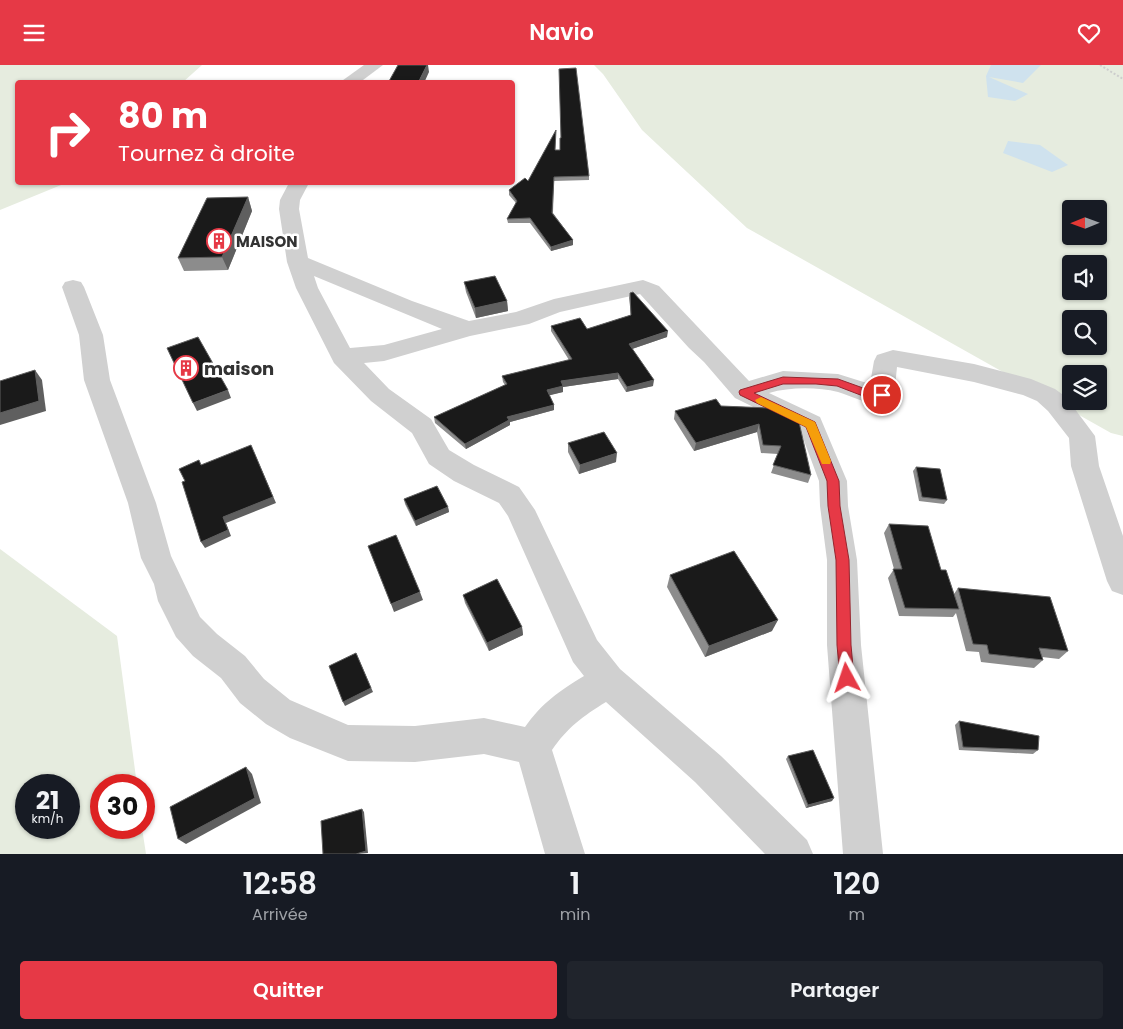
<!DOCTYPE html>
<html lang="fr">
<meta charset="utf-8">
<style>
:root{--surface:#171b24;--page:#20242c;--text:#f1f3f6;--muted:#9ea1a6;--accent:#e63946}
body{margin:0;font-family:Poppins,sans-serif;background:var(--page);color:var(--text);height:100vh;display:flex;flex-direction:column;font-size:19px;white-space:nowrap}
*{box-sizing:border-box;margin:0}
p{font-size:16px;color:var(--muted)}
.icon{flex:none;width:28px;height:28px;fill:none;stroke:currentColor;stroke-width:2;stroke-linecap:round;stroke-linejoin:round}
.map{position:relative;height:789px;overflow:hidden}
.sheet{display:flex;flex-direction:column;background:var(--surface);flex:1}
.sheet>*{flex:none}
.banner{position:absolute;left:15px;top:15px;width:500px;height:105px;border-radius:5px;box-shadow:0 1px 4px #0004;background:#e63946;color:#fff;overflow:hidden}
.needle{width:32px;rotate:269deg}
.controls{position:absolute;left:1062px;top:135px;display:grid;gap:10px}
.controls a{display:grid;place-items:center;width:45px;height:45px;border-radius:5px;background:var(--surface);box-shadow:0 1px 4px #0004;font-size:25px}
.speed{position:absolute;left:15px;top:709px;display:flex;gap:10px;font-size:25px;font-weight:700;text-align:center}
.speed>*{display:grid;place-content:center;width:65px;height:65px;border-radius:50%;background:var(--surface);box-shadow:0 1px 4px #0004;line-height:1}
.speed small{font-size:12px;font-weight:400}
.speed .limit{border:8px solid #d22;background:#fff;color:#111}
.pin{position:absolute;display:grid;place-items:center;width:42px;height:42px;color:#fff;margin:-21px;border:2px solid #fff;border-radius:50%;box-shadow:0 1px 5px #0007}
.me{position:absolute;width:55px;margin:-28px;rotate:355deg;stroke-linejoin:round;filter:drop-shadow(0 0 4px #0008)}
.turn{display:flex;align-items:center;gap:18px;height:105px;padding:0 20px;font-size:22px}
.turn .icon{width:65px;height:65px;stroke-width:2.5}
.turn b{display:block;font-size:35px;line-height:42px}
.eta{display:flex;justify-content:space-evenly;align-items:center;height:85px;text-align:center}
.eta b{font-size:30px;font-weight:600;line-height:35px}
.primary-button{display:flex;gap:10px;margin-top:auto;padding:10px 20px}
.primary-button a{flex:1;height:58px;border-radius:5px;background:var(--accent);color:#fff;font-size:20px;font-weight:600;line-height:58px;text-align:center}
.primary-button a+a{background:var(--page);color:var(--text)}
header{display:flex;justify-content:space-between;align-items:center;height:65px;padding:0 20px;background:var(--accent);color:#fff;font-size:22px;font-weight:600}
.map>svg:first-child{display:block}
.green{fill:#e6ecdf;fill-rule:evenodd}
.water{fill:#cfe2ee}
.lines{fill:none;stroke-linecap:round;stroke-linejoin:round}
.path{stroke:#cdcdcd;stroke-width:2;stroke-dasharray:2 2;stroke-linecap:butt}
.street{fill:#d0d0d0;fill-rule:evenodd}
.wall{fill:#8c8c8c}
.shaded-wall{fill:#5f5f5f}
.building{fill:#1a1a1a;stroke:#5f5f5f}
.route{fill:#e63946;stroke:#96252e}
.slow{fill:#f59e0b}
.labels{text-anchor:middle;dominant-baseline:central;stroke-width:5;stroke-linejoin:round;paint-order:stroke}
.far-poi-label{font-size:15px;font-weight:bold;fill:#333;stroke:#fff;text-anchor:start}
.poi-label{font-size:18px;font-weight:bold;fill:#333;stroke:#fff;text-anchor:start}
</style>
<header><svg class="icon" aria-label="menu" viewBox="0 0 24 24"><path d="M4 6h16M4 12h16M4 18h16"/></svg>Navio<svg class="icon" aria-label="heart" viewBox="0 0 24 24"><path d="M12 20l-8-8c-3-5 5-10 8-4 3-6 11-1 8 4z"/></svg></header>
<div class="map">
<svg width="1123" height="789" viewBox="0 0 1123 789">
<rect width="100%" height="100%" fill="#fff"/>
<g class="green">
<polygon points="0,0 202,0 183,17 18,18 18,118 66,118 0,145"/>
<path d="M594 0H1123V371L1111 368 747 163 642 65 603 9ZM1071 144H1099V171H1071ZM1071 199H1099V226H1071ZM1071 254H1099V281H1071ZM1071 309H1099V336H1071Z"/>
<path d="M0 484 117 571 137 720H101V762L142 763 146 789H0ZM26 720H69V762H26Z"/>
</g>
<g class="water">
<polygon points="991,0 1041,0 1023,18 989,12 1028,29 1015,36 988,32 986,11"/>
<polygon points="1008,76 1040,80 1068,100 1052,107 1003,88"/>
</g>
<g class="lines">
<polyline class="path" points="1100,0 1123,14"/>
<g class="street">
<polygon points="364,0 383,0 359,18 339,18"/>
<path d="M289 118H309L300 135 299 144 308 193 412 236 469 256 516 247 554 234 643 215 659 221 749 316 783 306 838 309 870 319 874 296 877 290 893 285 974 299 1031 314 1055 324 1066 332 1095 371 1099 401 1123 471V530L1112 526 1107 516 1071 401 1069 373 1048 346 1037 336 1023 330 974 317 897 302 894 332 890 338C873 343 855 332 838 327 817 322 790 322 769 328L820 352 847 416 848 441 857 495 861 580 883 789H843L827 580V495L820 441 819 416 800 365 735 333 704 297 689 283 640 229 560 247 529 259 470 271 384 296 364 298 389 324 431 354 449 385 474 400 519 422 535 445 597 575 620 604 721 691 807 775 813 789H765L695 717 606 637C583 651 567 663 552 685L585 789H545L519 697 484 689 415 697 348 696 290 673 266 659 240 638 221 613 193 591 176 572 158 536 154 519 141 493 128 438 84 315 79 270 62 222 65 217 73 215 81 217 84 222 103 270 110 315 156 438 171 491 200 552 217 569 245 591 264 614 290 635 348 660 415 661 484 653 525 662C542 638 559 626 584 611L573 597 508 451 499 438 454 416 429 399 412 368 371 336 334 298 296 223 287 197 279 144 280 135ZM314 211 442 264 384 280 350 283 318 223Z"/>
</g>
</g>
<g class="wall">
<polygon points="556,85 589,111 589,115 554,116 553,148 573,175 573,180 551,186 530,158 508,158 507,154 516,138 509,130 509,125 528,116"/>
<polygon points="248,132 252,146 228,205 184,206 178,193"/>
<polygon points="464,217 507,236 508,246 476,253 466,227"/>
<polygon points="630,228 667,272 632,284 653,321 626,327 618,314 563,322 563,327 549,330 554,340 554,345 510,357 510,360 466,384 435,358 434,352 505,320 503,317 502,311 569,295 551,266 551,261 587,264 631,250 629,233"/>
<polygon points="721,341 769,343 811,410 808,418 771,408 778,389 761,388 757,367 694,386 674,354 675,346"/>
<polygon points="568,378 616,397 579,409 568,387"/>
<polygon points="916,402 947,435 944,439 919,436 913,406"/>
<polygon points="404,434 448,442 449,447 416,461 405,439"/>
<polygon points="889,459 941,505 954,529 958,523 1068,586 1059,594 1042,592 1043,595 1034,603 981,597 979,587 966,586 956,548 953,552 899,551 888,513 894,504 884,468"/>
<polygon points="670,510 772,566 705,592 667,522"/>
<polygon points="463,530 522,562 523,570 489,586 465,538"/>
<polygon points="959,656 1038,685 1033,689 959,685 955,660"/>
<polygon points="788,691 832,736 806,743 786,694"/>
</g>
<g class="shaded-wall">
<polygon points="427,0 428,0 429,7 424,18 418,18"/>
<polygon points="248,132 252,146 228,205 222,192"/>
<polygon points="573,175 573,180 551,186 551,182"/>
<polygon points="507,236 508,246 476,253 475,243"/>
<polygon points="668,266 667,272 629,285 629,279"/>
<polygon points="35,305 42,315 46,346 0,360 0,348"/>
<polygon points="618,308 618,314 563,322 563,327 547,331 547,325 561,316"/>
<polygon points="654,315 653,321 626,327 627,322"/>
<polygon points="228,325 231,333 197,346 193,338"/>
<polygon points="554,340 554,345 510,357 510,360 466,384 465,379 507,352"/>
<polygon points="759,359 757,367 694,386 696,378"/>
<polygon points="254,387 276,438 226,458 231,471 205,483 201,477 223,452"/>
<polygon points="617,388 616,397 579,409 580,400"/>
<polygon points="448,442 449,447 416,461 415,456"/>
<polygon points="420,527 423,535 394,547 391,539"/>
<polygon points="778,555 772,566 705,592 709,581"/>
<polygon points="522,562 523,570 489,586 487,578"/>
<polygon points="356,588 373,627 345,641 343,637"/>
<polygon points="246,702 252,709 261,738 186,779 178,774"/>
<polygon points="834,733 832,736 806,743 808,740"/>
<polygon points="362,744 364,747 368,788 356,789"/>
</g>
<g class="building">
<polygon points="398,0 427,0 418,18 388,18"/>
<polygon points="576,3 589,111 554,112 552,148 573,175 551,182 530,153 507,154 517,136 509,125 525,113 528,116 556,65 555,85 560,85 560,73 561,73 559,4"/>
<polygon points="248,132 222,192 178,193 207,133"/>
<polygon points="495,211 507,236 475,243 464,217"/>
<polygon points="633,227 668,266 629,279 654,315 627,322 618,308 561,316 563,321 547,325 554,340 507,352 509,355 465,379 434,352 507,319 502,311 572,294 551,261 580,253 587,264 631,250 630,228"/>
<polygon points="198,272 228,325 193,338 167,283"/>
<polygon points="35,305 39,336 0,348 0,316"/>
<polygon points="716,334 721,341 769,343 799,357 811,410 773,400 781,381 763,380 759,359 696,378 675,346"/>
<polygon points="604,367 617,388 580,400 568,378"/>
<polygon points="251,380 273,432 223,452 228,465 201,477 182,417 185,416 179,404 199,395 201,400"/>
<polygon points="916,402 940,404 947,435 922,432"/>
<polygon points="437,421 448,442 415,456 404,434"/>
<polygon points="889,459 928,461 941,505 946,505 959,544 905,543 893,504 902,504"/>
<polygon points="396,470 420,527 391,539 368,481"/>
<polygon points="734,486 778,555 709,581 670,510"/>
<polygon points="497,514 522,562 487,578 463,530"/>
<polygon points="958,523 1050,532 1068,586 1039,583 1043,595 989,589 987,580 973,579"/>
<polygon points="356,588 371,623 343,637 329,601"/>
<polygon points="959,656 1039,671 1038,685 963,682"/>
<polygon points="813,685 834,733 808,740 788,691"/>
<polygon points="246,702 255,733 178,774 170,742"/>
<polygon points="362,744 366,786 356,789 323,789 321,756"/>
</g>
<polygon class="route" points="783,312 838,314 877,328 882,326 886,327 888,330 884,335 876,336 837,321 816,319 783,319 754,328 815,357 839,416 840,441 849,495 851,580 854,613 852,618 847,620 842,618 840,613 837,580 836,495 828,441 827,416 806,362 740,330 739,327 740,325"/>
<polygon class="slow" points="761,332 815,357 831,396 830,399 822,399 806,362 757,338 755,335"/>
<defs>
<symbol id="building-ring" viewBox="-11 -11 22 22"><circle r="9.5" fill="#fff" stroke="#e63946" stroke-width="1.5"/><path d="M-4-6H4V6H1V3H-1V6H-4ZM-2.5-4.3h1.7v1.8h-1.7ZM.8-4.3h1.7v1.8H.8ZM-2.5-1h1.7V.8h-1.7ZM.8-1h1.7V.8H.8Z" fill="#e63946"/></symbol>
</defs>
<g fill-rule="evenodd">
<use href="#building-ring" x="205" y="162" width="28" height="28"/>
<use href="#building-ring" x="172" y="289" width="28" height="28"/>
</g>
<g class="labels">
<g class="far-poi-label">
<text x="236" y="176">MAISON</text>
</g>
<g class="poi-label">
<text x="204" y="303">maison</text>
</g>
</g>
</svg>
<div class="controls">
<a><svg class="needle" viewBox="-14 -14 28 28"><path d="M0-13l5 13h-10z" fill="#e53935"/><path d="M0 13l5-13h-10z" fill="#9ea1a6"/></svg></a>
<a><svg class="icon" aria-label="sound" viewBox="0 0 24 24"><path d="M4 9h4l5-4v14l-5-4H4zM17 9q2 3 0 6"/></svg></a>
<a><svg class="icon" aria-label="search" viewBox="0 0 24 24"><circle cx="10" cy="10" r="6"/><path d="M15 15l6 6"/></svg></a>
<a><svg class="icon" aria-label="layers" viewBox="0 0 24 24"><path d="M12 4l9 5-9 5-9-5zM3 14l9 5 9-5"/></svg></a>
</div>
<div class="speed"><div>21<small>km/h</small></div><div class="limit">30</div></div>
<div class="pin" style="left:882px;top:330px;background:#d93025"><svg class="icon" aria-label="arrive" viewBox="0 0 24 24"><path d="M6 21V4h12l-3 4 3 4H6"/></svg></div>
<svg class="me" style="left:847px;top:613px" viewBox="-20 -20 40 40"><path d="M0-17L14 15 0 8-14 15z" fill="#e63946" stroke="#fff" stroke-width="4"/></svg>
<div class="banner">
<div class="turn"><svg class="icon" aria-label="right" viewBox="0 0 24 24"><path d="M7 20v-9h11M14 6l5 5-5 5"/></svg><div><b>80 m</b>Tournez à droite</div></div>
</div>
</div>
<section class="sheet">
<div class="eta">
<div><b>12:58</b><p>Arrivée</p></div>
<div><b>1</b><p>min</p></div>
<div><b>120</b><p>m</p></div>
</div>
<div class="primary-button"><a>Quitter</a><a>Partager</a></div>
</section>
